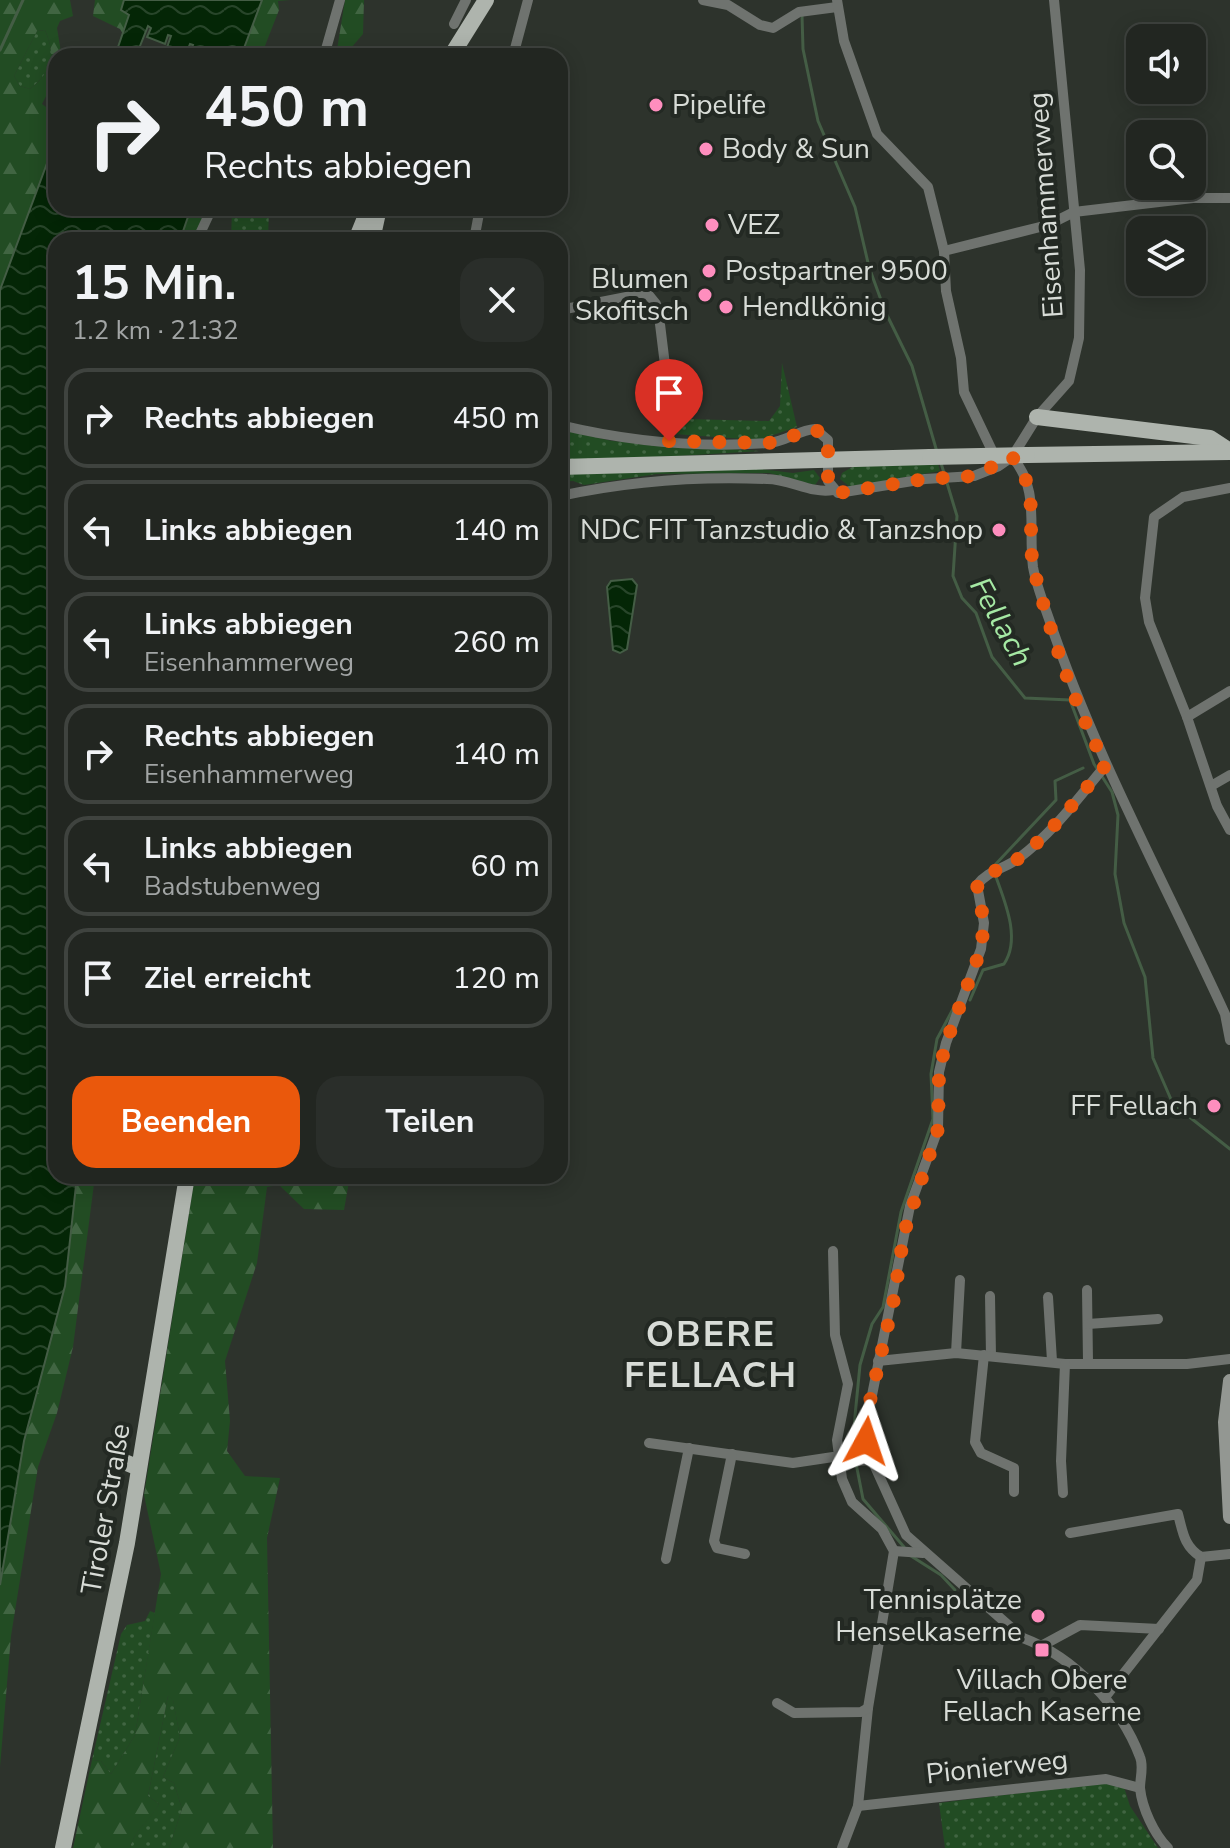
<!DOCTYPE html>
<html lang="de">
<meta charset="utf-8">
<style>
:root{--surface:#222621;--page:#2a2e2a;--text:#f1f3f6;--muted:#a2a5a5;--line:#3f433f;--accent:#ea580c}
body{margin:0;font-family:"Nunito Sans",sans-serif;background:var(--page);color:var(--text);height:100vh;display:flex;flex-direction:column;font-size:30px;white-space:nowrap}
*{box-sizing:border-box;margin:0}
p{font-size:26px;color:var(--muted)}
.icon{flex:none;width:44px;height:44px;fill:none;stroke:currentColor;stroke-width:2;stroke-linecap:round;stroke-linejoin:round}
.map{position:relative;flex:1;overflow:hidden}
.details{position:absolute;left:48px;top:232px;width:520px;height:952px;display:flex;flex-direction:column;background:var(--surface);border-radius:24px;box-shadow:0 4px 20px #0003,0 0 0 2px var(--line)}
.details>*{flex:none}
.hud{position:absolute;left:48px;top:48px;width:520px;height:168px;border-radius:24px;box-shadow:0 4px 20px #0003,0 0 0 2px var(--line);background:#222621;color:var(--text);overflow:hidden}
.controls{position:absolute;left:1126px;top:24px;display:grid;gap:16px}
.controls a{display:grid;place-items:center;width:80px;height:80px;border-radius:16px;background:var(--surface);box-shadow:0 4px 20px #0003,0 0 0 2px var(--line);font-size:40px}
.pin{position:absolute;display:grid;place-items:center;width:68px;height:68px;color:#fff;margin:-82px -34px;border-radius:50% 50% 50% 0;rotate:-45deg;box-shadow:0 0 8px #0007}
.pin .icon{rotate:45deg}
.me{position:absolute;width:88px;margin:-44px;rotate:5deg;stroke-linejoin:round;filter:drop-shadow(0 0 6px #0008)}
.turn{display:flex;align-items:center;gap:28px;height:168px;padding:0 24px;font-size:36px}
.turn .icon{width:104px;height:104px;stroke-width:2.5}
.turn b{display:block;font-size:56px;line-height:68px}
.round{display:grid;place-items:center;flex:none;width:84px;height:84px;border-radius:24px;background:var(--page)}
.overview{display:flex;align-items:center;justify-content:space-between;height:136px;padding:0 24px}
h1{font-size:48px;font-weight:700;line-height:60px}
.action{display:flex;gap:16px;margin-top:auto;padding:16px 24px}
.action a{flex:1;height:92px;border-radius:24px;background:var(--accent);color:#fff;font-size:32px;font-weight:700;line-height:92px;text-align:center}
.action a+a{background:var(--page);color:var(--text)}
ul{padding:0;list-style:none}
li{display:flex;align-items:center;gap:24px;height:100px;margin:0 16px 12px;padding:0 8px;border:4px solid var(--line);border-radius:24px}
li div{flex:1}
li b{display:block;font-size:30px}
li em{font-style:normal}
.map>svg:first-child{display:block}
.grass{fill:url(#grass-dots)}
.forest{fill:url(#forest-firs);fill-rule:evenodd}
.water{fill:url(#water-waves);stroke:#445d45;stroke-width:2}
.lines{fill:none;stroke-linecap:round;stroke-linejoin:round}
.stream{stroke:#445d45;stroke-width:3}
.minor{stroke:#6f736f;stroke-width:10}
.secondary{stroke:#939792;stroke-width:14}
.primary{stroke:#aeb4ad;stroke-width:16}
.primary-bridge{stroke:#aeb4ad;stroke-width:16}
.route{stroke:#ea580c;stroke-width:14;stroke-dasharray:0 25.2}
.poi-dot{fill:#fe8ebe;stroke:#232923;stroke-width:3}
.labels{text-anchor:middle;dominant-baseline:central;stroke-width:8;stroke-linejoin:round;paint-order:stroke}
.poi-label{font-size:28px;fill:#d8dcd7;stroke:#232923;text-anchor:start}
.street-label{font-size:28px;fill:#d8dcd7;stroke:#232923}
.water-label{font-size:30px;font-style:italic;fill:#a5e9a4;stroke:#232923}
.district-label{font-size:36px;font-weight:bold;letter-spacing:2px;fill:#d8dcd7;stroke:#232923}
</style>
<div class="map">
<svg width="1230" height="1848" viewBox="0 0 1230 1848">
<defs>
<pattern id="grass-dots" width="8" height="8" patternUnits="userSpaceOnUse" patternTransform="scale(2)"><rect width="8" height="8" fill="#224c23"/><path d="M2 2h.1M6 6h.1" fill="none" stroke="#416542" stroke-width="1.8" stroke-linecap="round"/></pattern>
<pattern id="forest-firs" width="22" height="20" patternUnits="userSpaceOnUse" patternTransform="scale(2)"><rect width="22" height="20" fill="#224c23"/><path d="M5 1l3.5 6h-7zM16 11l3.5 6h-7z" fill="#416542"/></pattern>
<pattern id="water-waves" width="16" height="10" patternUnits="userSpaceOnUse" patternTransform="scale(2)"><rect width="16" height="10" fill="#042606"/><path d="M0 5q4-4 8 0t8 0" fill="none" stroke="#28452a"/></pattern>
</defs>
<rect width="100%" height="100%" fill="#2d332c"/>
<g class="grass">
<path d="M45 30C56 57 53 70 30 89L20 86 14 76 37 31Z"/>
<polygon points="232,208 269,208 268,240 231,240"/>
<polygon points="782,363 797,427 758,440 674,434 675,411 685,411 686,419 769,421 780,406"/>
<polygon points="560,429 612,441 761,451 560,463"/>
<polygon points="938,464 940,471 850,487 840,479 842,473 854,466"/>
<polygon points="751,468 793,473 814,470 820,478 815,485 769,473 657,474 584,485 573,481 560,482 560,473"/>
<polygon points="150,1611 155,1613 135,1735 111,1774 101,1761 92,1760 121,1634 127,1625 145,1621"/>
<path d="M168 1696 173 1699 180 1737 163 1777 174 1783 182 1809 169 1848H130C135 1829 149 1821 159 1804L148 1796Z"/>
<polygon points="1108,1782 1123,1784 1130,1806 1158,1848 945,1848 939,1803"/>
</g>
<g class="forest">
<path d="M0 0H70L73 16 60 21 57 28 61 52 56 56V77L42 104 46 107 56 88V139L0 290ZM45 30C56 57 53 70 30 89L20 86 14 76 37 31Z"/>
<polygon points="95,0 124,0 121,10 130,15 123,34 120,29 93,16"/>
<polygon points="262,0 290,0 278,1 279,10 261,56 241,56"/>
<polygon points="345,0 364,0 363,34 351,48 352,56 336,56"/>
<polygon points="191,208 205,208 196,240 180,240"/>
<polygon points="77,1176 95,1176 73,1347 57,1413 38,1467 11,1636 0,1767 0,1585 6,1537 24,1441 65,1286"/>
<path d="M195 1176H350L344 1210 304 1209 279 1185 267 1187 257 1263 225 1361 230 1421 227 1451 245 1476 280 1478 267 1538 273 1848H169L182 1809 174 1783 163 1777 180 1737 173 1700 168 1696 148 1796 159 1804C150 1821 135 1829 130 1848H73L92 1760 101 1761 111 1774 135 1735 161 1574 144 1495Z"/>
</g>
<g class="water">
<polygon points="124,0 262,0 241,56 213,56 211,52 209,56 190,54 193,45 190,44 185,56 164,56 171,36 168,35 165,44 147,37 151,28 148,26 136,56 116,53 129,15 121,10"/>
<polygon points="56,139 56,208 191,208 180,240 56,240 56,1176 77,1176 65,1286 24,1441 0,1585 0,290"/>
<polygon points="632,579 637,585 627,649 620,653 613,650 607,587 611,581"/>
</g>
<g class="lines">
<g class="stream">
<polyline points="802,15 803,49 818,121 855,207 869,267 885,311 912,366 937,452"/>
<polyline points="0,50 23,0"/>
<polyline points="941,463 957,516 953,576 962,598 976,613 992,657 1025,698 1070,700 1094,764 1112,792 1118,815 1115,874 1124,923 1145,977 1153,1058 1173,1104 1230,1149"/>
<polyline points="993,867 1056,800 1055,781 1083,768"/>
<path d="M970 1000 983 970 1004 964C1021 939 1005 902 996 877"/>
<polyline points="904,1547 863,1499 853,1448 855,1416 860,1365 872,1324 883,1307 901,1212 933,1119 931,1074 937,1039 953,1009"/>
<polyline points="911,1556 941,1575 955,1590"/>
</g>
<g class="minor">
<polyline points="703,0 728,5 760,25 773,28 799,12 837,7"/>
<polyline points="837,0 844,41 877,134 928,187 944,251 946,291 961,358 964,392 997,461"/>
<polyline points="454,24 466,0"/>
<polyline points="324,56 340,0"/>
<polyline points="513,56 528,0"/>
<polyline points="1074,212 1193,198 1230,198"/>
<polyline points="197,240 212,208"/>
<polyline points="474,240 480,208"/>
<polyline points="944,251 1048,225 1074,212"/>
<polyline points="560,310 647,293 656,304 659,316 670,406 669,441"/>
<path d="M560 425C627 441 700 448 768 443 785 442 799 430 815 429L828 440V481L838 493 925 479 974 476 999 466 1012 457 1037 417 1069 381 1079 338 1080 270 1054 0"/>
<path d="M1012 457C1040 488 1028 528 1033 567 1036 584 1043 602 1049 619 1095 756 1165 883 1225 1014L1230 1040"/>
<polyline points="1230,488 1183,497 1154,517 1145,598 1149,622 1187,717 1217,806 1230,830"/>
<path d="M560 496C629 481 697 476 767 479 790 479 811 494 833 490"/>
<polyline points="1187,717 1230,691"/>
<path d="M1106 765C1079 797 1053 833 1019 858 1005 869 988 870 977 885L984 923 981 949 946 1043 939 1072 938 1129 910 1206 865 1430 872 1460 906 1535 1023 1638C1074 1657 1121 1706 1140 1757 1144 1766 1140 1778 1140 1788 1142 1808 1154 1834 1168 1848"/>
<polyline points="1211,786 1230,775"/>
<polyline points="833,1251 835,1335 848,1384 837,1440 842,1479 852,1502 882,1529 894,1551 868,1708 858,1806 842,1848"/>
<polyline points="1087,1290 1088,1362"/>
<polyline points="990,1296 991,1356"/>
<polyline points="1048,1297 1052,1361"/>
<polyline points="1088,1324 1158,1319"/>
<polyline points="956,1353 960,1280"/>
<polyline points="984,1355 975,1442 981,1453 1014,1468 1014,1492"/>
<polyline points="878,1361 956,1353 1065,1364 1187,1364 1230,1359"/>
<polyline points="649,1443 793,1463 833,1457 840,1462 872,1460"/>
<polyline points="732,1454 714,1541 717,1548 745,1554"/>
<polyline points="1063,1493 1061,1461 1065,1364"/>
<path d="M1070 1533 1178 1514C1183 1533 1184 1546 1201 1557L1230 1554"/>
<polyline points="894,1551 923,1553"/>
<polyline points="666,1559 689,1448"/>
<polyline points="1043,1645 1080,1625 1159,1629"/>
<polyline points="1106,1696 1197,1580 1201,1557"/>
<polyline points="777,1703 794,1713 861,1712 868,1708"/>
<polyline points="858,1806 1106,1779 1140,1788"/>
</g>
<polyline class="secondary" points="1230,1381 1225,1422 1230,1517"/>
<g class="primary">
<polyline points="451,56 486,0"/>
<polyline points="356,240 369,208"/>
<polyline points="372,240 379,208"/>
<polyline points="1037,417 1210,438 1230,451"/>
<polyline points="1027,455 1230,452"/>
<polyline points="560,467 930,457"/>
<polyline points="122,1461 139,1468"/>
<polyline points="63,1848 127,1543 187,1176"/>
</g>
<polyline class="primary-bridge" points="930,457 1027,455"/>
</g>
<g class="lines">
<path class="route" d="M669 441 769 443 815 429 828 440V481L838 493 925 479 974 476 1012 457C1043 491 1024 533 1035 574 1052 638 1075 707 1106 765 1078 797 1053 832 1019 858 1005 869 988 870 977 885L984 923 981 949 946 1043 939 1072 938 1129 904 1233 894 1299 866 1418V1441"/>
</g>
<g class="poi-dot">
<circle cx="656" cy="105" r="8"/>
<circle cx="706" cy="149" r="8"/>
<circle cx="712" cy="225" r="8"/>
<circle cx="709" cy="271" r="8"/>
<circle cx="705" cy="295" r="8"/>
<circle cx="726" cy="307" r="8"/>
<circle cx="999" cy="530" r="8"/>
<circle cx="1214" cy="1106" r="8"/>
<circle cx="1038" cy="1616" r="8"/>
<rect x="1034" y="1642" width="16" height="16" rx="4"/>
</g>
<g class="labels">
<g class="poi-label">
<text x="672" y="105">Pipelife</text>
<text x="722" y="149">Body &amp; Sun</text>
<text x="728" y="225">VEZ</text>
<text x="725" y="271">Postpartner 9500</text>
<text x="689" y="279" text-anchor="end">Blumen<tspan x="689" dy="32">Skofitsch</tspan></text>
<text x="742" y="307">Hendlkönig</text>
<text x="983" y="530" text-anchor="end">NDC FIT Tanzstudio &amp; Tanzshop</text>
<text x="1198" y="1106" text-anchor="end">FF Fellach</text>
<text x="1022" y="1600" text-anchor="end">Tennisplätze<tspan x="1022" dy="32">Henselkaserne</tspan></text>
<text x="1042" y="1680" text-anchor="middle">Villach Obere<tspan x="1042" dy="32">Fellach Kaserne</tspan></text>
</g>
<g class="street-label">
<text transform="translate(1046 205) rotate(-94)">Eisenhammerweg</text>
<text transform="translate(106 1509) rotate(-80)">Tiroler Straße</text>
<text transform="translate(997 1767) rotate(-6)">Pionierweg</text>
</g>
<g class="water-label">
<text transform="translate(1001 622) rotate(61)">Fellach</text>
</g>
<g class="district-label">
<text x="711" y="1334">OBERE<tspan x="711" dy="41">FELLACH</tspan></text>
</g>
</g>
</svg>
<div class="controls">
<a><svg class="icon" aria-label="sound" viewBox="0 0 24 24"><path d="M4 9h4l5-4v14l-5-4H4zM17 9q2 3 0 6"/></svg></a>
<a><svg class="icon" aria-label="search" viewBox="0 0 24 24"><circle cx="10" cy="10" r="6"/><path d="M15 15l6 6"/></svg></a>
<a><svg class="icon" aria-label="layers" viewBox="0 0 24 24"><path d="M12 4l9 5-9 5-9-5zM3 14l9 5 9-5"/></svg></a>
</div>
<div class="pin" style="left:669px;top:441px;background:#d93025"><svg class="icon" aria-label="arrive" viewBox="0 0 24 24"><path d="M6 21V4h12l-3 4 3 4H6"/></svg></div>
<svg class="me" style="left:866px;top:1441px" viewBox="-20 -20 40 40"><path d="M0-17L14 15 0 8-14 15z" fill="#ea580c" stroke="#fff" stroke-width="4"/></svg>
<div class="hud">
<div class="turn"><svg class="icon" aria-label="right" viewBox="0 0 24 24"><path d="M7 20v-9h11M14 6l5 5-5 5"/></svg><div><b>450 m</b>Rechts abbiegen</div></div>
</div>
<section class="details">
<div class="overview"><div><h1>15 Min.</h1><p>1.2 km · 21:32</p></div><a class="round"><svg class="icon" aria-label="close" viewBox="0 0 24 24"><path d="M6 6l12 12M18 6L6 18"/></svg></a></div>
<ul>
<li><svg class="icon" aria-label="right" viewBox="0 0 24 24"><path d="M7 20v-9h11M14 6l5 5-5 5"/></svg><div><b>Rechts abbiegen</b></div><em>450 m</em></li>
<li><svg class="icon" aria-label="left" viewBox="0 0 24 24"><path d="M17 20v-9H6M10 6l-5 5 5 5"/></svg><div><b>Links abbiegen</b></div><em>140 m</em></li>
<li><svg class="icon" aria-label="left" viewBox="0 0 24 24"><path d="M17 20v-9H6M10 6l-5 5 5 5"/></svg><div><b>Links abbiegen</b><p>Eisenhammerweg</p></div><em>260 m</em></li>
<li><svg class="icon" aria-label="right" viewBox="0 0 24 24"><path d="M7 20v-9h11M14 6l5 5-5 5"/></svg><div><b>Rechts abbiegen</b><p>Eisenhammerweg</p></div><em>140 m</em></li>
<li><svg class="icon" aria-label="left" viewBox="0 0 24 24"><path d="M17 20v-9H6M10 6l-5 5 5 5"/></svg><div><b>Links abbiegen</b><p>Badstubenweg</p></div><em>60 m</em></li>
<li><svg class="icon" aria-label="arrive" viewBox="0 0 24 24"><path d="M6 21V4h12l-3 4 3 4H6"/></svg><div><b>Ziel erreicht</b></div><em>120 m</em></li>
</ul>
<div class="action"><a>Beenden</a><a>Teilen</a></div>
</section>
</div>
